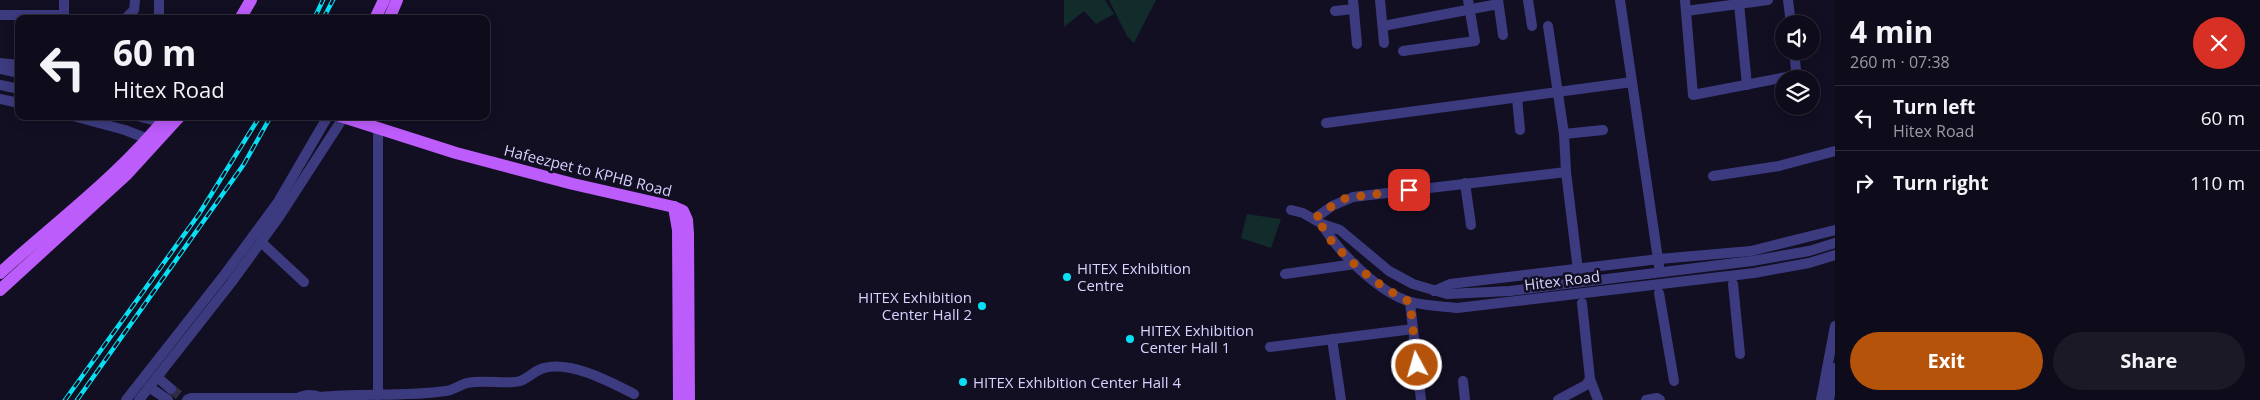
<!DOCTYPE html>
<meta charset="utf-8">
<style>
:root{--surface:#0e0b1a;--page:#1c1927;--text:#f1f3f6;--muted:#9b9ba2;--line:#2e2b39;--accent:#b45309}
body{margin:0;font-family:"Open Sans",sans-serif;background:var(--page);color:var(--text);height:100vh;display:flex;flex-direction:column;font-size:19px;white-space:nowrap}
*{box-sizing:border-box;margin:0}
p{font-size:16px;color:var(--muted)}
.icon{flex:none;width:28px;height:28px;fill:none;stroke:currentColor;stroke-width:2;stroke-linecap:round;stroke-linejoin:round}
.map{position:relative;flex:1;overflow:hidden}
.panel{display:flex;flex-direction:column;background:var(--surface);width:425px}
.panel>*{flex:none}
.hud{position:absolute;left:15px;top:15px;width:475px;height:105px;border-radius:10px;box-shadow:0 2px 12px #0003,0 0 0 1px var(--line);background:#0e0b1a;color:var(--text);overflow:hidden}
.tools{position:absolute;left:1775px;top:15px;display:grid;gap:10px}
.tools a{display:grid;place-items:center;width:45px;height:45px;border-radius:50%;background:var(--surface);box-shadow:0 2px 12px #0003,0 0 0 1px var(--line);font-size:25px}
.pin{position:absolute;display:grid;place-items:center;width:42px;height:42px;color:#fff;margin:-21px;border-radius:10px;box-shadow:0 2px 8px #0006}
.me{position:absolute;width:55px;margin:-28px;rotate:354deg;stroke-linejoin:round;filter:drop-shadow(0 0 4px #0008)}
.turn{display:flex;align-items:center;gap:18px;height:105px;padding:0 15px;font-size:22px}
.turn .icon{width:65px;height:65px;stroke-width:2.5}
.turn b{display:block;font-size:35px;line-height:42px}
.round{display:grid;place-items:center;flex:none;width:52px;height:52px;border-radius:26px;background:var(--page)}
.summary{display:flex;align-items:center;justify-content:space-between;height:85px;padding:0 15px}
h1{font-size:30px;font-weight:700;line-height:38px}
.button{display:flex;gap:10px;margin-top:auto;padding:10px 15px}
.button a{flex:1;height:58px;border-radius:30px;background:var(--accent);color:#fff;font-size:20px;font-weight:700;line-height:58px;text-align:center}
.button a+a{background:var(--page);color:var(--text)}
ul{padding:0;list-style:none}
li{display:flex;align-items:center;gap:15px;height:65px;padding:0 15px;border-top:1px solid var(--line)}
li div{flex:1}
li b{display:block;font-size:19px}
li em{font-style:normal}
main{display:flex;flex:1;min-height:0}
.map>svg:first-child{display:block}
.green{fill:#122c2b}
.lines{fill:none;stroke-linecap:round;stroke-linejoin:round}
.minor-tunnel{stroke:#2f2c44;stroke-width:10;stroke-dasharray:10 5;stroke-linecap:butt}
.minor{stroke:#3d3b80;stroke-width:10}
.major{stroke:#bc5cfa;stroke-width:12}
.rail-casing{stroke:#07e0f4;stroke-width:4.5}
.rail{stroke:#120f23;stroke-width:2.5;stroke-dasharray:8;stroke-linecap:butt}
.route{stroke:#b45309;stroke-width:9;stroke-dasharray:0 16.2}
.poi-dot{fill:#07e0f4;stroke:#120f23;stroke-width:2}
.labels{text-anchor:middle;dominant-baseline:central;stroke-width:5;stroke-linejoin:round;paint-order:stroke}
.street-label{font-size:15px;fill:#d6d2fe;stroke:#120f23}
.poi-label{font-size:15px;fill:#d6d2fe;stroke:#120f23;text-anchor:start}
</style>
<main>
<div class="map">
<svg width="1835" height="400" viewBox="0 0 1835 400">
<rect width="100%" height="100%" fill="#120f23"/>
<g class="green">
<polygon points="1064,0 1105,0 1114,14 1096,24 1084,11 1064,27"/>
<polygon points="1109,0 1156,0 1134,43 1127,36"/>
<polygon points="1247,214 1281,219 1271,248 1241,238"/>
</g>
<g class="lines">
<polyline class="minor-tunnel" points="171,389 185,400"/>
<g class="minor">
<polyline points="159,0 159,19"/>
<polyline points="1353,0 1357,44"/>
<polyline points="1380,0 1384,43"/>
<polyline points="1498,0 1503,35"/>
<polyline points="1528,0 1532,26"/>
<polyline points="1620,0 1659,266"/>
<polyline points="1685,0 1693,95 1797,75"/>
<polyline points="1788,0 1791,24"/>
<polyline points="1739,4 1747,85"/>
<polyline points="1335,11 1354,9"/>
<polyline points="1686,11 1768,0"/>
<polyline points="0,15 64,15 67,19"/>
<polyline points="64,15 64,0"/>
<polyline points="125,19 134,10 135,0"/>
<polyline points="1383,26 1498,4"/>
<polyline points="1548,26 1564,134 1566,172 1578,270"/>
<polyline points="1403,51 1475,41 1468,0"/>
<polyline points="1794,51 1797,79"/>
<polyline points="0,63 19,65"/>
<polyline points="0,69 19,73"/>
<polyline points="0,85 19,89"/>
<polyline points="1517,98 1520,130"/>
<polyline points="0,99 19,103"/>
<polyline points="73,116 125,130 153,141"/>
<polyline points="137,116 168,124"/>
<polyline points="1326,123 1632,82"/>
<polyline points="378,129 378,395"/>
<polyline points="1564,134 1603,130"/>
<polyline points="1713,176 1779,166 1835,151"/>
<polyline points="1465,183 1471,225"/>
<polyline points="1291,210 1303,213 1322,224 1340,230 1389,271 1413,284 1447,294 1510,291 1752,261 1809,251 1835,243"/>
<polyline points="1314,219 1332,206 1353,197 1566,172"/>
<path d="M1322 224C1338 252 1379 293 1411 302 1426 306 1442 306 1457 308L1754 273 1809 263 1835 255"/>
<polyline points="261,242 304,282"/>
<polyline points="1285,274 1355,264"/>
<polyline points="1733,284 1740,354"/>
<polyline points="1434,291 1450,284 1659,259 1751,251 1835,230"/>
<polyline points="1659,293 1674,381"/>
<polyline points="1410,302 1421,400"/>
<polyline points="1332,339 1341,400"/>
<polyline points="1270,347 1413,329"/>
<polyline points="157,377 171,389"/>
<polyline points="1590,379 1598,400"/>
<polyline points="1463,381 1465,400"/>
<polyline points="149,387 168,400"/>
<polyline points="126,400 225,274 278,202 328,116"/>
<polyline points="139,400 231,283 279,217 343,118"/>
<path d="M187 400 191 398H298C305 394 312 394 320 397 361 393 404 397 446 391 453 390 460 385 467 383 484 379 507 385 520 381 529 378 535 370 544 368 572 361 610 382 634 394"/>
<polyline points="1558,400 1586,385 1590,379 1582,303"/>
<polyline points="1646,400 1657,398 1660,400"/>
<polyline points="1821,400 1835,326"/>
<polyline points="1829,400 1835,368"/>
</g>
<g class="major">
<polyline points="240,19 251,0"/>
<polyline points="375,19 384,0"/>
<polyline points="389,19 397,0"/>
<polyline points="340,116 456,153 573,184 674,207 683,211 687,220 688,234 689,400"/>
<polyline points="674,207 678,230 679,400"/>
<path d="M0 273C56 222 119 176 167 116"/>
<polyline points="0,290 127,174 180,116"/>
</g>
<defs>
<g id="rail">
<polyline points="314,19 323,0"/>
<polyline points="323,19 333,0"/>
<polyline points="65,400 199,214 260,116"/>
<polyline points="77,400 244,164 271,116"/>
</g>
</defs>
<use href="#rail" class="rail-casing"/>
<use href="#rail" class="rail"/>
</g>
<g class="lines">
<path class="route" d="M1409 190 1346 198 1332 206 1314 219C1324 226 1326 234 1333 243 1355 267 1381 288 1410 302L1417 365"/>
</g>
<g class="poi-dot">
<circle cx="1067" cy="277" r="5"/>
<circle cx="982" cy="306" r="5"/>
<circle cx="1130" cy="339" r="5"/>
<circle cx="963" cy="382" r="5"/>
</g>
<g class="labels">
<g class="street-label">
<text transform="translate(588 170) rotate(14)">Hafeezpet to KPHB Road</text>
<text transform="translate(1562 280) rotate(-7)">Hitex Road</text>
</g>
<g class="poi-label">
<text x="1077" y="268">HITEX Exhibition<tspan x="1077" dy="17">Centre</tspan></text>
<text x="972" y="297" text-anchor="end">HITEX Exhibition<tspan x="972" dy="17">Center Hall 2</tspan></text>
<text x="1140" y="330">HITEX Exhibition<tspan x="1140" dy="17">Center Hall 1</tspan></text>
<text x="973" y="382">HITEX Exhibition Center Hall 4</text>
</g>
</g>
</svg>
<div class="tools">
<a><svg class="icon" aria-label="sound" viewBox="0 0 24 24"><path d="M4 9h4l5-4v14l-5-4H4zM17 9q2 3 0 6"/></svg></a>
<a><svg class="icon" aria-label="layers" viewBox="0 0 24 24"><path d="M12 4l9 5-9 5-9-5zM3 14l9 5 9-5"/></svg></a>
</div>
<div class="pin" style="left:1409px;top:190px;background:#d93025"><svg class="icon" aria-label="arrive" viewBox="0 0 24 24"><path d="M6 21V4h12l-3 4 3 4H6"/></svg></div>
<svg class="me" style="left:1417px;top:365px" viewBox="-20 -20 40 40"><circle r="17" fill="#b45309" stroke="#fff" stroke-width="3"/><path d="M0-11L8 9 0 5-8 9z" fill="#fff"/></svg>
<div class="hud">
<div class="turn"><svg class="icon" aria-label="left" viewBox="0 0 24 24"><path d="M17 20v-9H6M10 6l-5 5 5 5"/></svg><div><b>60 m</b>Hitex Road</div></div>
</div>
</div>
<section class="panel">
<div class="summary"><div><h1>4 min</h1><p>260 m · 07:38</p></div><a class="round" style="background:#d93025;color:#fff"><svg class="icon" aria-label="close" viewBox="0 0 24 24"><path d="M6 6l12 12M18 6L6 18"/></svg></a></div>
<ul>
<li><svg class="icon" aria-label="left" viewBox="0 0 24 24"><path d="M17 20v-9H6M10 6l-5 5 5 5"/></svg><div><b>Turn left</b><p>Hitex Road</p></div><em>60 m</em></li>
<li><svg class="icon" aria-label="right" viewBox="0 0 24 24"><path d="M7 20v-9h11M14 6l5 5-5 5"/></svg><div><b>Turn right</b></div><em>110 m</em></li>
</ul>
<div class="button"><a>Exit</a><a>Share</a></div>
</section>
</main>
